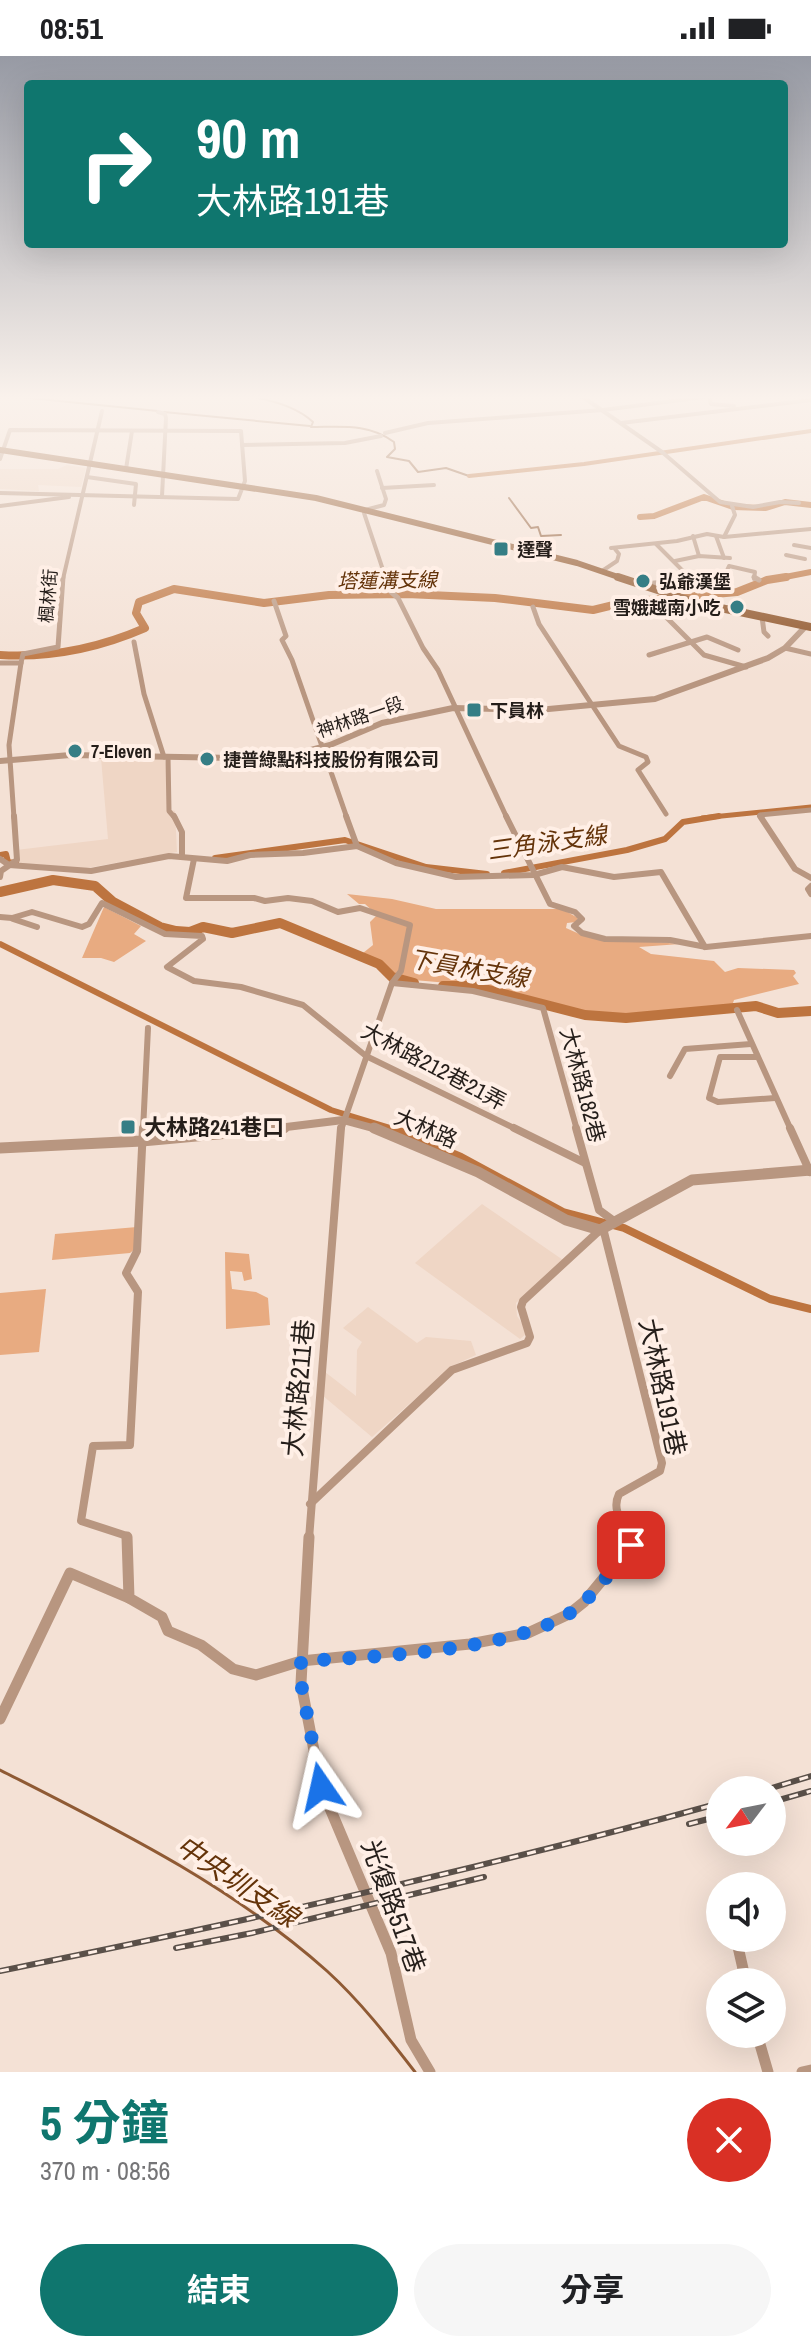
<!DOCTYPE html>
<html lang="zh-TW">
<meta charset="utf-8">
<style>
:root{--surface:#fff;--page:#f6f6f6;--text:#202124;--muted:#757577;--accent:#0f766e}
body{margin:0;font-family:"Archivo Narrow","Noto Sans TC",sans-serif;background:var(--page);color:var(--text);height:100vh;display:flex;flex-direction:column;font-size:30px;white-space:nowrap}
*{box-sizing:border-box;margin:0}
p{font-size:26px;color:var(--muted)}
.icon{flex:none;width:44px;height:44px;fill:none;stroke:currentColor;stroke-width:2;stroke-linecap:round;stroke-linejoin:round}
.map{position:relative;height:2016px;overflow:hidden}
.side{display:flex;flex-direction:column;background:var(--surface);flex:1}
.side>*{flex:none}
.banner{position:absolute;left:24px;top:24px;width:764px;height:168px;border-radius:8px;box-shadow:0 8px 32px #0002;background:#0f766e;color:#fff;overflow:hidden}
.needle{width:52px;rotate:238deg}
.buttons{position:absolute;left:706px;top:1720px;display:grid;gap:16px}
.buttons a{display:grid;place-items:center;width:80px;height:80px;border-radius:50%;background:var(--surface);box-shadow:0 8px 32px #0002;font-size:40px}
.pin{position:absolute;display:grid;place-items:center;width:68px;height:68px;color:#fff;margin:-34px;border-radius:16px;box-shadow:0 4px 12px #0006}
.me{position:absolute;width:88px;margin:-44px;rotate:349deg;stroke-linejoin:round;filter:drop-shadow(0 0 6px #0008)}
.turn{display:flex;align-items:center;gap:28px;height:168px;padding:0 40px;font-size:36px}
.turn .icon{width:104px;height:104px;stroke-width:2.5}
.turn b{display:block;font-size:56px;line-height:68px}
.round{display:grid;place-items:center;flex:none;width:84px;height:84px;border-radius:42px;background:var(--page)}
.head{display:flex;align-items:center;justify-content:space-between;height:136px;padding:0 40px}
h1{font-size:48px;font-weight:700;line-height:60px;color:var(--accent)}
.primary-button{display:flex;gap:16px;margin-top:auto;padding:16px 40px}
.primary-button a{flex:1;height:92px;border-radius:48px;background:var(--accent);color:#fff;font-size:32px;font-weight:700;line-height:92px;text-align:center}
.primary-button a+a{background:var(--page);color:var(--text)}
.status{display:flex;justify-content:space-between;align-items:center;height:56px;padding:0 40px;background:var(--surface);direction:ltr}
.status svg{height:22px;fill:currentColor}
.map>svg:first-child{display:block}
.built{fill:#efd6c5}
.green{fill:#e8ab81}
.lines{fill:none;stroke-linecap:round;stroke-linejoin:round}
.stream-far1{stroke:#8f5a34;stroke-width:2}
.stream{stroke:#8f5a34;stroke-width:3}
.canal-far3{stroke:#bd743f;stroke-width:4}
.canal-far2{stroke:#bd743f;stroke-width:5}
.canal-far1{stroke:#bd743f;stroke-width:6}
.canal{stroke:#bd743f;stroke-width:8}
.river-far2{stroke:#bd743f;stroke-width:6}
.river-far1{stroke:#bd743f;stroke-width:8}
.river{stroke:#bd743f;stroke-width:10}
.minor-far4{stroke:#b89680;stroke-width:4}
.minor-far3{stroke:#b89680;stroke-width:5}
.minor-far2{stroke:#b89680;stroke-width:6}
.minor-far1{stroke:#b89680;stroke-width:8}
.minor{stroke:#b89680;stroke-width:11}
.tertiary-far2{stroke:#b89680;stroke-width:6}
.tertiary-far1{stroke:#b89680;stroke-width:8}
.tertiary{stroke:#b89680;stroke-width:11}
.primary-far1{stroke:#8e5327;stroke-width:6}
.primary{stroke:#8e5327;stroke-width:8}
.rail-casing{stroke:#5a5049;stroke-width:6}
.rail{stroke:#ffefe6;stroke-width:3;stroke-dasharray:9;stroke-linecap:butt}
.route{stroke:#1a73e8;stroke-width:14;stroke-dasharray:0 25.2}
.poi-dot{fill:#367e85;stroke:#ffefe6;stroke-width:3}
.labels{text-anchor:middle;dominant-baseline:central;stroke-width:8;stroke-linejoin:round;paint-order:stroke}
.far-poi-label{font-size:18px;font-weight:bold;fill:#251e1a;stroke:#ffefe6;text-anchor:start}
.far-street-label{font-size:18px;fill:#251e1a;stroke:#ffefe6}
.far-water-label{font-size:20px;font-style:italic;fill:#643309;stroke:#ffefe6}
.street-label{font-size:22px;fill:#251e1a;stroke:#ffefe6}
.poi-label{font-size:22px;font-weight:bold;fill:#251e1a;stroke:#ffefe6;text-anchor:start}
.water-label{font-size:24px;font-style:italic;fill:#643309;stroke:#ffefe6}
.near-street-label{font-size:26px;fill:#251e1a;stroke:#ffefe6}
.near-water-label{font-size:28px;font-style:italic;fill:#643309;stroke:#ffefe6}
</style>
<div class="status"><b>08:51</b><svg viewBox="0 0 49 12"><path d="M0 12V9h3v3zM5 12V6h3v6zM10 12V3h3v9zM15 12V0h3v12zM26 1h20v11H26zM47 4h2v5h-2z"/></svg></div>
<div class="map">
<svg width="811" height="2016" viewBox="0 0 811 2016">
<rect width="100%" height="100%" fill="#f4e1d5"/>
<g class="built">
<polygon points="67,409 86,412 81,431 38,429 39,435 0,433 0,413 58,413"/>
<polygon points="101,702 165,703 169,724 166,726 168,753 175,755 177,796 87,812 16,808 16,794 108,783"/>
<polygon points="482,1148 563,1204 516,1247 517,1260 525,1272 526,1278 520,1283 415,1207"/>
<polygon points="368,1251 417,1287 426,1281 471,1285 476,1299 452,1310 372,1381 322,1339 325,1316 356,1340 357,1294 362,1286 343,1272"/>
</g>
<g class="green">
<polygon points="347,838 392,843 436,853 562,853 578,862 576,866 567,867 566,872 584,880 680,888 639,891 651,898 714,905 725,916 738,912 794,914 796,917 793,920 799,928 734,944 732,950 644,958 582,956 472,929 402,923 363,897 373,889 370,866 377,859 365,848 359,848"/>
<polygon points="104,851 141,870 134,878 146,885 114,906 101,902 82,902"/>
<polygon points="137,1171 135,1193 130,1197 52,1204 55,1178"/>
<polygon points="225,1196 249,1198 252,1223 244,1225 242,1216 230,1215 232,1233 256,1236 268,1242 270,1269 226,1273"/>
<polygon points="46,1233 39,1296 0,1299 0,1237"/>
</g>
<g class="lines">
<g class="stream-far1">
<polyline points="0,339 158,355"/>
<path d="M239 339C264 342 294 348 313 366L311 371C341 371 369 367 394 386L395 393 387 401 409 405 418 416 446 412 469 420"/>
<polyline points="164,356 310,370"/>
<polyline points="509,442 531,472 538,471 541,480 561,479"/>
</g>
<path class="stream" d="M0 1714C114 1772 231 1829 327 1915 360 1945 388 1981 415 2016"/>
<polyline class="canal-far3" points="469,420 584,408 811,375"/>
<polyline class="canal-far2" points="702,762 811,751"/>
<g class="canal-far1">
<polyline points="0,799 6,798 8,806 16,807"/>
<polyline points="215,802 345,784 426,811 487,818"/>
<polyline points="504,817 627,794 665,783 683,766 719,760"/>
<polyline points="0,888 331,1054 397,1074"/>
</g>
<polyline class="canal" points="392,1072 461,1101 563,1156 624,1172 770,1243 811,1253"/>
<g class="river-far2">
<polyline points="640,461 654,460 704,441 733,451 766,452 785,446 811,449"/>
<polyline points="775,523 811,516"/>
</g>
<path class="river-far1" d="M0 599C51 602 99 592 145 572L136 557 139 546 174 533 264 547 329 539 407 538 495 542 593 554 626 546 737 536 767 524 786 521"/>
<g class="river">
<polyline points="0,836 53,824 95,830 113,846 160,871 176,875 190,876 203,871 232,877 280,867 379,908 392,921 414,927"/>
<polyline points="443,930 473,930 585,959 626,962 756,950 778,957 811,955"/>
</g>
<g class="minor-far4">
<polyline points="580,339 662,396 720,446 753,451 780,446 799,447"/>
<polyline points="709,341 711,348 734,350"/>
<polyline points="158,356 165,358 166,362 162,440"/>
<polyline points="621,367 811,344"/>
<polyline points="385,377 428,367 603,354 719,339"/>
<polyline points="242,389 345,387 381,380"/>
<polyline points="0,403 10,374 241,375 245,425 238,443 0,437"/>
<polyline points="126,413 132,375"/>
<polyline points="87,421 136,428 134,449"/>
<polyline points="382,432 434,429"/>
<polyline points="0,450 69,441"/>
<polyline points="365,454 384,449 386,443 377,415"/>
<polyline points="364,457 386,523"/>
<polyline points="693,480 699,500"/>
<polyline points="716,480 724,502"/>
<polyline points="724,481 735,459 732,450"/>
<polyline points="656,488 691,523"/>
<polyline points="794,489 811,492"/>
<polyline points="611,492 677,485 707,478 724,481 811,473"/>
<polyline points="786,499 805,503"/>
<polyline points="675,505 699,500 730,502"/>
<polyline points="602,515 617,505 619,498 615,493"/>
<polyline points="63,523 102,355"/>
<polyline points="719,523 724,521 729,510 755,516 754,523"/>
</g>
<g class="minor-far3">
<polyline points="386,521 391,536 398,542 423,592 438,614 507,762"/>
<polyline points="689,521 692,524"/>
<polyline points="754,521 759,524"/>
<polyline points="643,528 724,521"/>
<polyline points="274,545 286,580 282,584 292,604 347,762"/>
<polyline points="654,549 704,599 746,611"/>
<polyline points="533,551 539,568 619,690 646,701 648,706 638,714 666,758"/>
<polyline points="762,561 764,576 768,580"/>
<polyline points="134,586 144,638 164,701"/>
<polyline points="785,592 811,598"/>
<polyline points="649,599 707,581 738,594"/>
<polyline points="0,607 21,607"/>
<polyline points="168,701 169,755 175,762"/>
<polyline points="14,762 9,689 21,607 23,598 58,591 63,521"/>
<polyline points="762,762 760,759 811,754"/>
</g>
<g class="minor-far2">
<polyline points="174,760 182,776 182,800"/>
<polyline points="346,760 357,790"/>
<polyline points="506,760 550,848 575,856 582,863 574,870 582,877 605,883 670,884 706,891 811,880"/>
<polyline points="760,760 795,813 811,822"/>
<polyline points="0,803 9,809 91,815 169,800 227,805 250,799 303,797 357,790 396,807 456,821 534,819 562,811 614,821 661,816 705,891"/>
<polyline points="194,803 186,842 254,842 265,845 288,842 312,845 338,856 360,852 410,869 401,915 392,927 341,1074"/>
<polyline points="0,821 1,815 17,804 14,760"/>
<polyline points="811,830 808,833 811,838"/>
<polyline points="0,861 12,862 32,856 82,871 89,868 102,847 165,878 202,880 203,883 167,911 194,925 241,931 303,949 366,1000 518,1074"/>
<polyline points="13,863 37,871"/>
<polyline points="392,927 473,935 543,952 577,1074"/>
<polyline points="737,954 791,1074"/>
<polyline points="757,1001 720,1001 709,1042 718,1046 775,1042"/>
<polyline points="670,1020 685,993 751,988"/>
<polyline points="143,1074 148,972"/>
</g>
<g class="minor-far1">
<polyline points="514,1072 585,1107"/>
<polyline points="576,1072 599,1154 614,1165"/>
<polyline points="790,1072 810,1116"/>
<path d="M603 1172 662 1407 660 1415 619 1438C610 1457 626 1468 633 1483"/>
<polyline points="310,1448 452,1314 527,1287 530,1281 521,1251 523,1245 600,1174"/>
<polyline points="127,1483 127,1480 81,1465 93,1390 130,1389 138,1236 126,1217 137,1195 143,1072"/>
<polyline points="309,1483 341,1072"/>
</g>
<g class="minor">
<polyline points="127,1481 129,1542 162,1561 168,1575 201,1589 233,1613 256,1619 301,1605 470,1588 528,1577 569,1558 584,1546 631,1489 633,1481"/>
<polyline points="309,1481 301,1627 321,1731 391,1897 411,1984 430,2016"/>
<polyline points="0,1663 70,1517 129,1542"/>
<polyline points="736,1882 746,1926"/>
<polyline points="757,1978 768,2016"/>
<polyline points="802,2016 811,2014"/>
</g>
<polyline class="tertiary-far2" points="0,705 70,699 235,702 307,695 330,689 382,667 453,652 538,654 655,643 768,602 785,592 806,570"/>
<polyline class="tertiary-far1" points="262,1074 343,1064 380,1074"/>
<g class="tertiary">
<polyline points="374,1072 478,1116 566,1164 600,1174 692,1124 811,1114"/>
<polyline points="0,1092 142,1085 284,1072"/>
</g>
<polyline class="primary-far1" points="0,394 316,442 577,507 624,523"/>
<polyline class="primary" points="618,521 697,547 811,571"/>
<defs>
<g id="rail">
<polyline points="765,1734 811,1720"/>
<polyline points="772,1746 811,1735"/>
<polyline points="689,1768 720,1760"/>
<polyline points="176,1892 252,1877 484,1821"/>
<path d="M0 1915C242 1866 482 1813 720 1747"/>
</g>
</defs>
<use href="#rail" class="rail-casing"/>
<use href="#rail" class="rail"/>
</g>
<linearGradient id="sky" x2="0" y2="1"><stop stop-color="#979aa4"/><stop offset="0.55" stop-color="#faf2ec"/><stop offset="1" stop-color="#faf2ec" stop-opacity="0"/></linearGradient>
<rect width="811" height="621" fill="url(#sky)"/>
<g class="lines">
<path class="route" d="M321 1731 301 1627V1605C372 1601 512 1595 570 1557 595 1540 613 1512 631 1489"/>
</g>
<g class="poi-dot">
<rect x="493" y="485" width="16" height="16" rx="4"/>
<circle cx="643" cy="525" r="8"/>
<circle cx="737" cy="551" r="8"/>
<rect x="466" y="646" width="16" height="16" rx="4"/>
<circle cx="75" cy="695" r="8"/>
<circle cx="207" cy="703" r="8"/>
<rect x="120" y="1063" width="16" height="16" rx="4"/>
</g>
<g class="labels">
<g class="far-poi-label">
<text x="517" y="493">達聲</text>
<text x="659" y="525">弘爺漢堡</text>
<text x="721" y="551" text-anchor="end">雪娥越南小吃</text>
<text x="490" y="654">下員林</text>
<text x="91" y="695">7-Eleven</text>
<text x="223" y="703">捷普綠點科技股份有限公司</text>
</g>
<g class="far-street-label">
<text transform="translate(48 540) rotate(-85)">楓林街</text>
<text transform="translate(360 661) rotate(-19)">神林路一段</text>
</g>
<g class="far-water-label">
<text transform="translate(387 524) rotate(-1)">塔蓮溝支線</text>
</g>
<g class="street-label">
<text transform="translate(434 1010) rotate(28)">大林路212巷21弄</text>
<text transform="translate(583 1029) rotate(75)">大林路182巷</text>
<text transform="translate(426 1072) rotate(23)">大林路</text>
</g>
<g class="poi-label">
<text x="144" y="1071">大林路241巷口</text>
</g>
<g class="water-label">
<text transform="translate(547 786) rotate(-8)">三角泳支線</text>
<text transform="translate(469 912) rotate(10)">下員林支線</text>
</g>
<g class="near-street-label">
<text transform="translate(663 1331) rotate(78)">大林路191巷</text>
<text transform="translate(298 1332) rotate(-85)">大林路211巷</text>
<text transform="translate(394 1850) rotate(70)">光復路517巷</text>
</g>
<g class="near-water-label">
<text transform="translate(237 1825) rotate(34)">中央圳支線</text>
</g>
</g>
</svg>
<div class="buttons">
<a><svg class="needle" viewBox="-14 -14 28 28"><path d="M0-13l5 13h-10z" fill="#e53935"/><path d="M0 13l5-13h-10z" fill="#757577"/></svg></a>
<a><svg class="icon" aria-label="sound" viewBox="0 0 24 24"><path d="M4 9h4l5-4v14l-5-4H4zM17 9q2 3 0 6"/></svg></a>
<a><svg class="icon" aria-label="layers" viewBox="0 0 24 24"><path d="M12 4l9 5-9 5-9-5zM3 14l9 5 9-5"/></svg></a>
</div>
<div class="pin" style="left:631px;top:1489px;background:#d93025"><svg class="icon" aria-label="arrive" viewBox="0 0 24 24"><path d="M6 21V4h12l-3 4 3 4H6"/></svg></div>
<svg class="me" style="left:321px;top:1731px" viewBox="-20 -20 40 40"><path d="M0-17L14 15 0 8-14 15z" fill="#1a73e8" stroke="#fff" stroke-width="4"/></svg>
<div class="banner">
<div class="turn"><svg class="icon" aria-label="right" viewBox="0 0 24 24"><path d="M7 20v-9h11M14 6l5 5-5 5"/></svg><div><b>90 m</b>大林路191巷</div></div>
</div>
</div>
<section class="side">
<div class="head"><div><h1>5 分鐘</h1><p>370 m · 08:56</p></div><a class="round" style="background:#d93025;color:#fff"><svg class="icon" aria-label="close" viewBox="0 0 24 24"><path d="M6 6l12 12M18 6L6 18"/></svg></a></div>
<div class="primary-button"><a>結束</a><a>分享</a></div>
</section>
